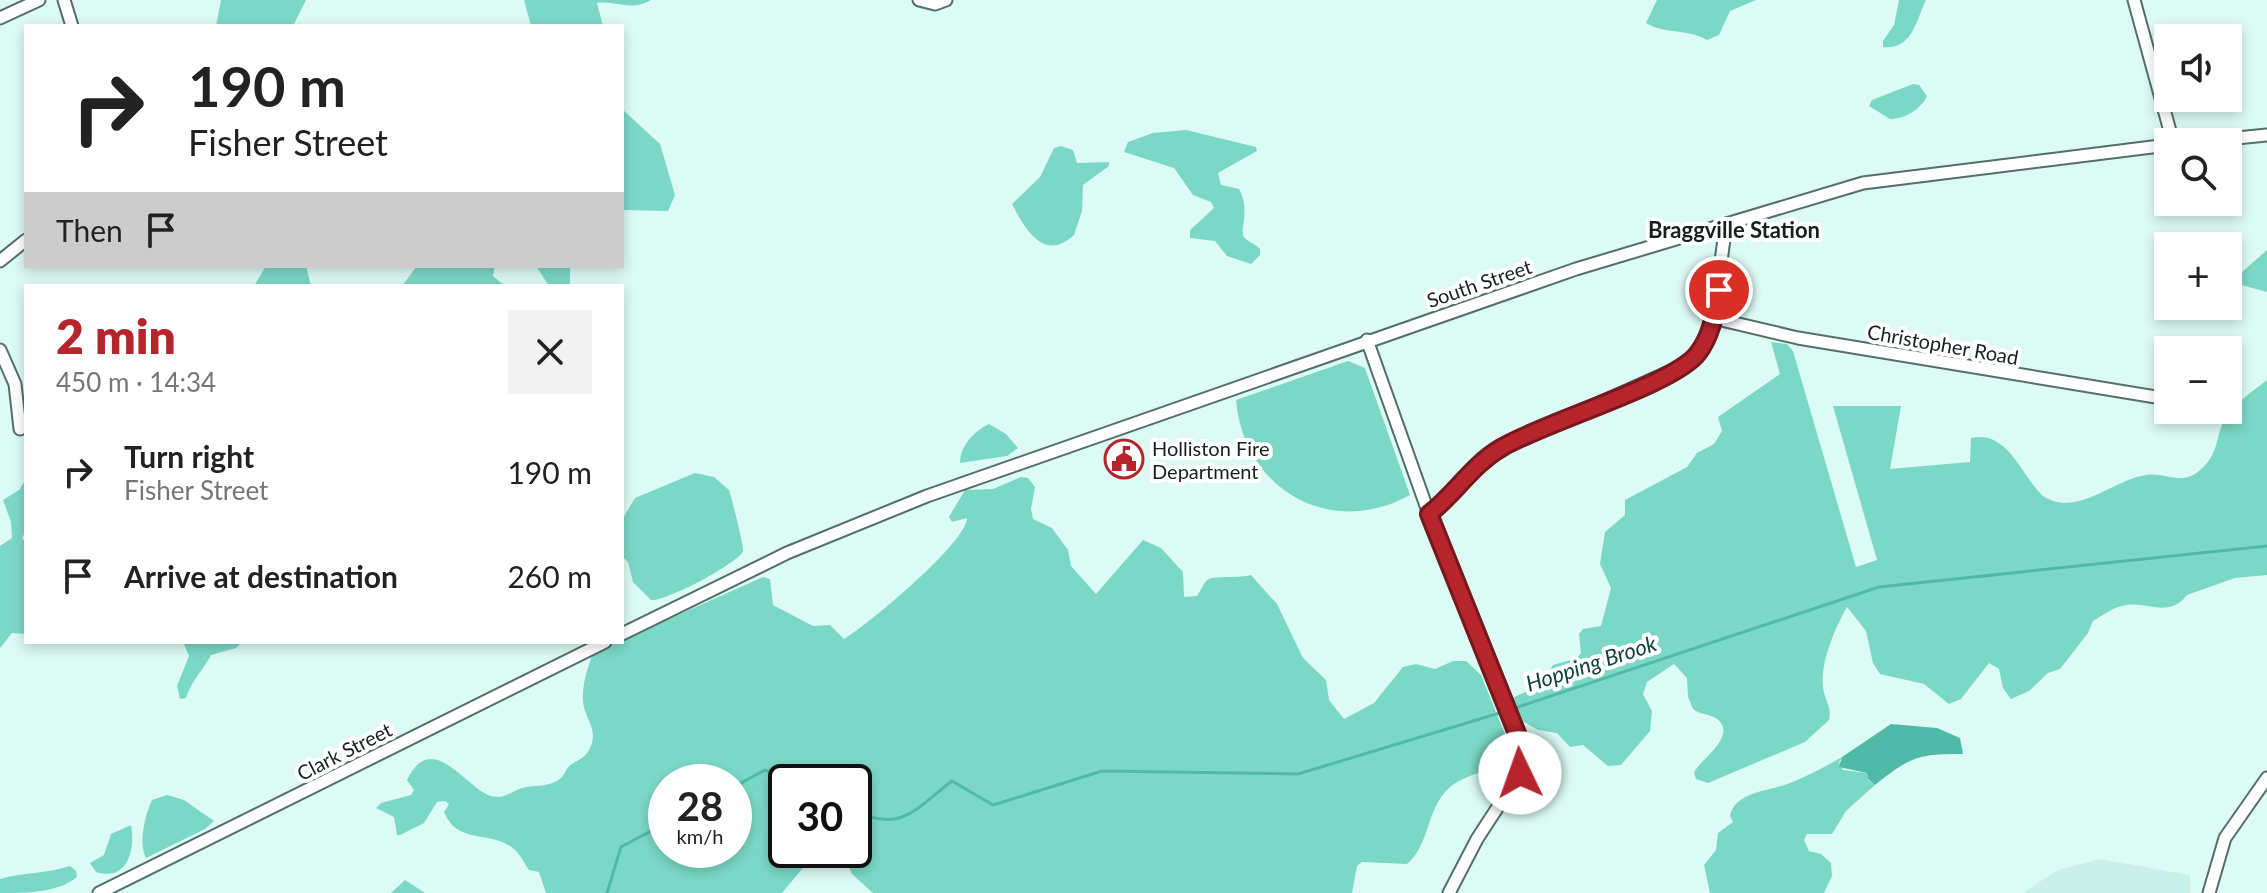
<!DOCTYPE html>
<meta charset="utf-8">
<style>
:root{--surface:#fff;--page:#f2f2f2;--text:#222;--muted:#767676;--accent:#b6252c}
body{margin:0;font-family:Lato,sans-serif;background:var(--page);color:var(--text);height:100vh;display:flex;flex-direction:column;font-size:30px;white-space:nowrap}
*{box-sizing:border-box;margin:0}
p{font-size:26px;color:var(--muted)}
.icon{flex:none;width:44px;height:44px;fill:none;stroke:currentColor;stroke-width:2;stroke-linecap:round;stroke-linejoin:round}
.map{position:relative;flex:1;overflow:hidden}
.sheet{position:absolute;left:24px;top:284px;width:600px;height:360px;display:flex;flex-direction:column;background:var(--surface);border-radius:0px;box-shadow:0 4px 12px #0003}
.sheet>*{flex:none}
.guide{position:absolute;left:24px;top:24px;width:600px;height:244px;border-radius:0px;box-shadow:0 4px 12px #0003;background:#fff;color:var(--text);overflow:hidden}
.fabs{position:absolute;left:2154px;top:24px;display:grid;gap:16px}
.fabs a{display:grid;place-items:center;width:88px;height:88px;border-radius:0px;background:var(--surface);box-shadow:0 4px 12px #0003;font-size:40px}
.speed{position:absolute;left:648px;top:764px;display:flex;gap:16px;font-size:40px;font-weight:700;text-align:center}
.speed>*{display:grid;place-content:center;width:104px;height:104px;border-radius:50%;background:var(--surface);box-shadow:0 4px 12px #0003;line-height:1}
.speed small{font-size:20px;font-weight:400}
.speed .limit{border:4px solid #111;border-radius:12px;background:#fff;color:#111}
.pin{position:absolute;display:grid;place-items:center;width:68px;height:68px;color:#fff;margin:-34px;border:4px solid #fff;border-radius:50%;box-shadow:0 2px 8px #0007}
.me{position:absolute;width:88px;margin:-44px;rotate:357deg;stroke-linejoin:round;filter:drop-shadow(0 0 6px #0008)}
.turn{display:flex;align-items:center;gap:28px;height:168px;padding:0 32px;font-size:36px}
.turn .icon{width:104px;height:104px;stroke-width:2.5}
.turn b{display:block;font-size:56px;line-height:68px}
.then{display:flex;align-items:center;height:76px;padding:0 32px;background:#0003;gap:16px;font-size:30px}
.round{display:grid;place-items:center;flex:none;width:84px;height:84px;border-radius:0px;background:var(--page)}
.headline{display:flex;align-items:center;justify-content:space-between;height:136px;padding:0 32px}
h1{font-size:48px;font-weight:800;line-height:60px;color:var(--accent)}
ul{padding:0;list-style:none}
li{display:flex;align-items:center;gap:24px;height:104px;padding:0 32px}
li div{flex:1}
li b{display:block;font-size:30px}
li em{font-style:normal}
.map>svg:first-child{display:block}
.built{fill:#c9f1e9}
.green{fill:#7bd8c7;fill-rule:evenodd}
.water{fill:#51b9a8}
.lines{fill:none;stroke-linecap:round;stroke-linejoin:round}
.stream{stroke:#51b9a8;stroke-width:3}
.minor-casing{stroke:#536f69;stroke-width:15}
.minor{stroke:#fff;stroke-width:11}
.route-casing{stroke:#76181d;stroke-width:20}
.route{stroke:#b6252c;stroke-width:14}
.labels{text-anchor:middle;dominant-baseline:central;stroke-width:8;stroke-linejoin:round;paint-order:stroke}
.street-label{font-size:20px;fill:#16211f;stroke:#fff}
.poi-label{font-size:20px;fill:#16211f;stroke:#fff;text-anchor:start}
.neighbourhood-label{font-size:22px;font-weight:bold;fill:#16211f;stroke:#fff}
.water-label{font-size:22px;font-style:italic;fill:#12413a;stroke:#fff}
</style>
<div class="map">
<svg width="2267" height="893" viewBox="0 0 2267 893">
<rect width="100%" height="100%" fill="#dcfbf4"/>
<polygon class="built" points="2100,859 2190,875 2190,893 2023,893 2058,870"/>
<g class="green">
<polygon points="221,0 306,0 293,26 216,26"/>
<path d="M524 0H651C631 12 615 0 597 3L603 26H531Z"/>
<path d="M1657 0H1756L1730 11 1719 35 1707 40C1687 28 1666 35 1646 23Z"/>
<path d="M1899 0H1926C1916 20 1913 50 1883 47V41L1894 25Z"/>
<path d="M1913 84 1919 85 1927 96C1921 109 1905 119 1890 119L1869 106 1872 100Z"/>
<polygon points="622,109 660,144 675,195 668,211 622,210"/>
<path d="M1186 130 1256 147 1257 151 1218 173 1221 185 1239 189C1251 211 1239 228 1244 237 1246 241 1256 244 1260 249V255L1251 264 1227 256 1215 241 1190 238V230L1214 208 1211 202 1193 195 1174 168 1124 152 1128 142 1153 133Z"/>
<path d="M1061 146 1073 150 1077 163 1109 162V166L1083 185 1082 211 1074 235C1044 263 1025 229 1012 204L1040 177 1054 148Z"/>
<polygon points="2267,250 2267,292 2234,283 2241,273"/>
<polygon points="266,266 306,266 311,286 254,286"/>
<polygon points="417,266 495,266 493,276 505,286 402,286"/>
<polygon points="536,266 570,266 570,286 549,286"/>
<path d="M1771 342 1787 344 1793 351 1856 567 1877 560 1833 406H1901L1890 469 1970 462 1971 438C2008 429 2022 477 2043 496 2077 518 2112 480 2146 475 2166 472 2181 486 2199 471 2221 453 2215 433 2226 417 2234 404 2254 390 2267 380V575L2235 578 2187 595C2168 620 2145 599 2122 606 2112 608 2102 616 2093 621L2088 633 2060 669 2048 673 2029 691 2011 699 2003 688 1999 669 1989 663 1961 699 1949 704 1924 684 1880 674 1873 663 1866 631 1847 607C1835 628 1820 663 1823 688 1825 701 1832 707 1829 720L1805 742 1708 783 1696 779 1694 773C1698 761 1739 736 1717 719 1711 714 1701 715 1693 709L1688 697 1687 678 1674 664 1647 682 1643 694 1652 711 1650 731 1621 765 1608 766 1583 745 1570 747 1557 733 1538 730 1515 717 1510 699 1539 686 1553 665 1577 658 1581 653 1579 634 1583 629 1601 626 1611 588 1600 564 1605 532 1625 515V500L1687 467 1697 453 1714 444 1722 431 1718 417 1780 374Z"/>
<path d="M1348 361 1365 368 1410 495C1330 539 1244 490 1236 400Z"/>
<path d="M989 424 1006 434 1018 448 1007 456 960 463C960 446 974 431 989 424Z"/>
<path d="M695 473 714 477 729 490C732 499 744 546 743 551 739 563 665 602 651 600L633 582 628 562 622 556V520L635 498Z"/>
<path d="M1021 477 1028 478 1035 487 1031 509 1033 519 1052 528 1068 550 1071 566 1096 594 1143 540 1161 548 1183 572 1184 597 1197 596C1201 591 1203 582 1209 579 1215 576 1241 578 1251 575L1277 604 1303 658 1326 680 1329 700 1344 719 1374 703 1403 667 1416 664 1435 669 1453 661H1466L1481 675 1509 744 1506 762C1488 772 1465 774 1449 788 1426 809 1430 845 1407 864L1362 862 1357 866 1352 893H873L852 874 841 850H854V782H786V850H818L782 893H546L539 872 529 870C524 863 520 854 514 849 490 829 458 846 444 812L449 804 445 801 437 802 424 823 400 835H397L394 817 376 808 381 803 411 795 414 790 407 780C432 728 465 788 491 796 505 800 514 789 526 787 538 785 550 787 561 778 566 774 566 767 572 764 580 759 586 757 590 748 598 731 588 723 584 707 580 691 587 669 593 653L763 577 770 579 773 605 813 626 830 625 844 639C868 625 967 542 967 518L952 522 949 517 965 490 993 489ZM666 782H734V850H666Z"/>
<polygon points="26,479 26,529 22,539 26,541 26,634 12,633 0,648 0,546 12,538 11,522 3,500 19,490"/>
<path d="M183 642H242L236 648 211 655C202 672 193 678 186 698L180 699 177 686 189 656Z"/>
<path d="M1842 757 1839 762 1843 770 1867 773 1868 780 1875 785 1846 811 1832 834H1807L1804 840 1809 851 1821 854 1831 863 1832 876 1824 893H1710L1704 865 1716 850 1718 833 1733 822 1730 816C1735 791 1771 791 1790 783 1804 778 1828 765 1842 757Z"/>
<path d="M167 795 184 800 214 821 205 829 146 858C138 843 145 815 152 800Z"/>
<path d="M131 825C136 850 127 882 96 872L90 863 104 855 111 834Z"/>
<path d="M70 866 76 871 77 877C58 893 25 893 0 893V879C23 872 46 874 70 866Z"/>
<polygon points="405,880 425,893 391,893"/>
</g>
<path class="water" d="M1891 724 1937 728 1960 738 1963 754C1919 754 1911 756 1875 785L1868 779 1867 773 1839 767 1842 757Z"/>
<g class="lines">
<g class="stream">
<polyline points="734,787 765,770 791,782"/>
<path d="M854 811C902 833 915 809 952 781L993 805 1102 771 1298 774 1503 712 1879 587 2267 546"/>
<polyline points="607,893 621,847 666,823"/>
</g>
<defs>
<g id="minor">
<polyline points="64,0 72,26"/>
<polyline points="919,0 935,4 946,0"/>
<polyline points="2134,0 2173,142"/>
<polyline points="0,18 39,0"/>
<polyline points="2197,142 2267,135"/>
<polyline points="0,261 26,240"/>
<polyline points="1713,318 1798,338 2168,399"/>
<polyline points="1367,340 1429,514"/>
<polyline points="0,350 15,384 20,429"/>
<polyline points="622,634 787,553 927,496 1576,269 1863,183 2168,145"/>
<polyline points="99,893 605,642"/>
<polyline points="1449,893 1477,839 1520,773 1522,746 1429,514 1478,465 1510,443 1691,362 1712,326 1726,225"/>
<polyline points="2209,893 2225,838 2267,778"/>
</g>
</defs>
<use href="#minor" class="minor-casing"/>
<use href="#minor" class="minor"/>
</g>
<g class="lines">
<defs>
<path id="route" d="M1520 773 1522 746 1429 514C1455 494 1472 465 1501 448 1544 422 1676 384 1698 353 1712 335 1715 312 1719 290"/>
</defs>
<use href="#route" class="route-casing"/>
<use href="#route" class="route"/>
</g>
<defs>
<symbol id="civic-ring" viewBox="-11 -11 22 22"><circle r="9.5" fill="#fff" stroke="#b6252c" stroke-width="1.5"/><path d="M-.6-6.5H3V-4.5H.6V-3L4-1V1h2V6H-6V1h2V-1L-.6-3ZM-1.2 2.5V6h2.4V2.5Z" fill="#b6252c"/></symbol>
</defs>
<g fill-rule="evenodd">
<use href="#civic-ring" x="1102" y="437" width="44" height="44"/>
</g>
<g class="labels">
<g class="street-label">
<text transform="translate(1479 283) rotate(-19)">South Street</text>
<text transform="translate(1943 344) rotate(10)">Christopher Road</text>
<text transform="translate(344 751) rotate(-27)">Clark Street</text>
</g>
<g class="poi-label">
<text x="1152" y="448">Holliston Fire<tspan x="1152" dy="23">Department</tspan></text>
</g>
<g class="neighbourhood-label">
<text x="1734" y="229">Braggville Station</text>
</g>
<g class="water-label">
<text transform="translate(1591 663) rotate(-18)">Hopping Brook</text>
</g>
</g>
</svg>
<div class="fabs">
<a><svg class="icon" aria-label="sound" viewBox="0 0 24 24"><path d="M4 9h4l5-4v14l-5-4H4zM17 9q2 3 0 6"/></svg></a>
<a><svg class="icon" aria-label="search" viewBox="0 0 24 24"><circle cx="10" cy="10" r="6"/><path d="M15 15l6 6"/></svg></a>
<a>+</a>
<a>−</a>
</div>
<div class="speed"><div>28<small>km/h</small></div><div class="limit">30</div></div>
<div class="pin" style="left:1719px;top:290px;background:#d93025"><svg class="icon" aria-label="arrive" viewBox="0 0 24 24"><path d="M6 21V4h12l-3 4 3 4H6"/></svg></div>
<svg class="me" style="left:1520px;top:773px" viewBox="-20 -20 40 40"><circle r="19" fill="#fff"/><path d="M0-13L10 11 0 6-10 11z" fill="#b6252c"/></svg>
<div class="guide">
<div class="turn"><svg class="icon" aria-label="right" viewBox="0 0 24 24"><path d="M7 20v-9h11M14 6l5 5-5 5"/></svg><div><b>190 m</b>Fisher Street</div></div>
<div class="then">Then<svg class="icon" aria-label="arrive" viewBox="0 0 24 24"><path d="M6 21V4h12l-3 4 3 4H6"/></svg></div>
</div>
<section class="sheet">
<div class="headline"><div><h1>2 min</h1><p>450 m · 14:34</p></div><a class="round"><svg class="icon" aria-label="close" viewBox="0 0 24 24"><path d="M6 6l12 12M18 6L6 18"/></svg></a></div>
<ul>
<li><svg class="icon" aria-label="right" viewBox="0 0 24 24"><path d="M7 20v-9h11M14 6l5 5-5 5"/></svg><div><b>Turn right</b><p>Fisher Street</p></div><em>190 m</em></li>
<li><svg class="icon" aria-label="arrive" viewBox="0 0 24 24"><path d="M6 21V4h12l-3 4 3 4H6"/></svg><div><b>Arrive at destination</b></div><em>260 m</em></li>
</ul>
</section>
</div>
